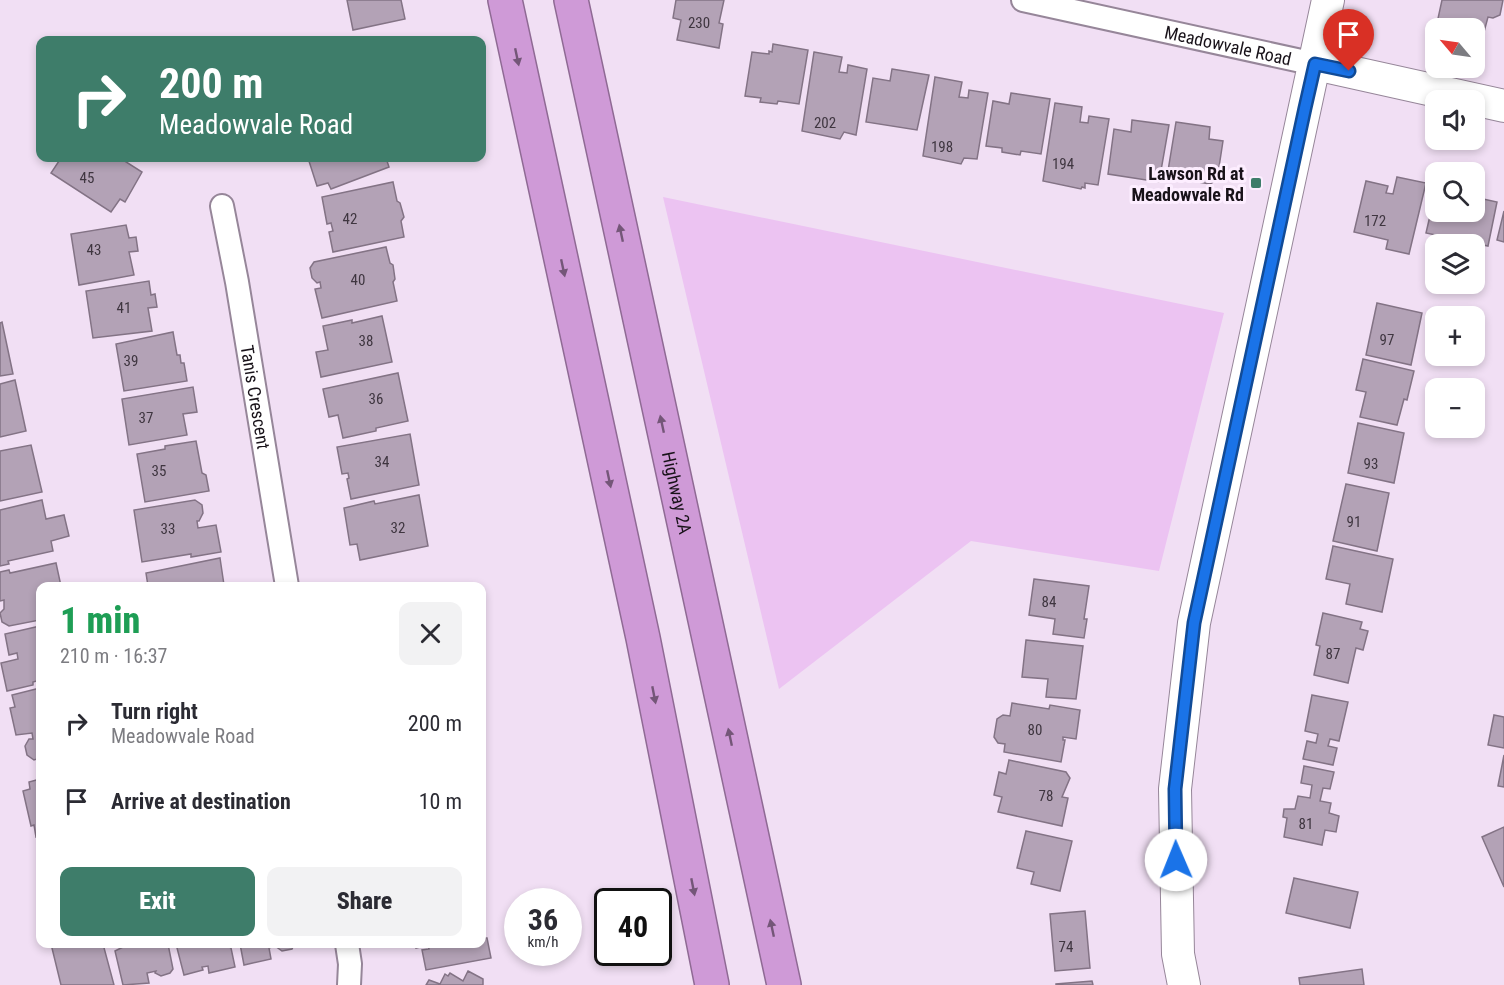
<!DOCTYPE html>
<meta charset="utf-8">
<style>
:root{--surface:#fff;--page:#f2f2f3;--text:#2b2b33;--muted:#7c7c81;--accent:#3e7d6a}
body{margin:0;font-family:"Roboto Condensed",sans-serif;background:var(--page);color:var(--text);height:100vh;display:flex;flex-direction:column;font-size:22px;white-space:nowrap}
*{box-sizing:border-box;margin:0}
p{font-size:20px;color:var(--muted)}
.icon{flex:none;width:33px;height:33px;fill:none;stroke:currentColor;stroke-width:2;stroke-linecap:round;stroke-linejoin:round}
.map{position:relative;flex:1;overflow:hidden}
.panel{position:absolute;left:36px;top:582px;width:450px;height:366px;display:flex;flex-direction:column;background:var(--surface);border-radius:12px;box-shadow:0 3px 9px #0003}
.panel>*{flex:none}
.guide{position:absolute;left:36px;top:36px;width:450px;height:126px;border-radius:12px;box-shadow:0 3px 9px #0003;background:#3e7d6a;color:#fff;overflow:hidden}
.needle{width:39px;rotate:299deg}
.fabs{position:absolute;left:1425px;top:18px;display:grid;gap:12px}
.fabs a{display:grid;place-items:center;width:60px;height:60px;border-radius:12px;background:var(--surface);box-shadow:0 3px 9px #0003;font-size:30px}
.speed{position:absolute;left:504px;top:888px;display:flex;gap:12px;font-size:30px;font-weight:700;text-align:center}
.speed>*{display:grid;place-content:center;width:78px;height:78px;border-radius:50%;background:var(--surface);box-shadow:0 3px 9px #0003;line-height:1}
.speed small{font-size:15px;font-weight:400}
.speed .limit{border:3px solid #111;border-radius:9px;background:#fff;color:#111}
.pin{position:absolute;display:grid;place-items:center;width:51px;height:51px;color:#fff;margin:-62px -26px;border-radius:50% 50% 50% 0;rotate:-45deg;box-shadow:0 0 6px #0007}
.pin .icon{rotate:45deg}
.me{position:absolute;width:66px;margin:-33px;rotate:359deg;stroke-linejoin:round;filter:drop-shadow(0 0 4px #0008)}
.turn{display:flex;align-items:center;gap:21px;height:126px;padding:0 24px;font-size:27px}
.turn .icon{width:78px;height:78px;stroke-width:2.5}
.turn b{display:block;font-size:42px;line-height:51px}
.round{display:grid;place-items:center;flex:none;width:63px;height:63px;border-radius:12px;background:var(--page)}
.head{display:flex;align-items:center;justify-content:space-between;height:102px;padding:0 24px}
h1{font-size:36px;font-weight:800;line-height:45px;color:#1e9e55}
.primary-button{display:flex;gap:12px;margin-top:auto;padding:12px 24px}
.primary-button a{flex:1;height:69px;border-radius:12px;background:var(--accent);color:#fff;font-size:24px;font-weight:800;line-height:69px;text-align:center}
.primary-button a+a{background:var(--page);color:var(--text)}
ul{padding:0;list-style:none}
li{display:flex;align-items:center;gap:18px;height:78px;padding:0 24px}
li div{flex:1}
li b{display:block;font-size:22px}
li em{font-style:normal}
.map>svg:first-child{display:block}
.green{fill:#ecc3f2}
.building{fill:#b3a2b6;stroke:#837385;stroke-width:1.5}
.lines{fill:none;stroke-linecap:round;stroke-linejoin:round}
.street-casing{stroke:#968699;stroke-width:26}
.secondary-casing{stroke:#968699;stroke-width:34}
.highway-casing{stroke:#8f6a94;stroke-width:36}
.street{stroke:#fff;stroke-width:22}
.secondary{stroke:#fff;stroke-width:32}
.highway{stroke:#cf9ad7;stroke-width:33}
.oneway{fill:#745678}
.route-casing{stroke:#114b97;stroke-width:15}
.route{stroke:#1a73e8;stroke-width:10}
.poi-dot{fill:#3e7d6a;stroke:#fdeeff;stroke-width:2}
.labels{text-anchor:middle;dominant-baseline:central;stroke-width:6;stroke-linejoin:round;paint-order:stroke}
.number-label{font-size:15px;fill:#3f3640}
.street-label{font-size:18px;fill:#181219;stroke:#fdeeff}
.poi-label{font-size:18px;font-weight:bold;fill:#181219;stroke:#fdeeff;text-anchor:end}
</style>
<div class="map">
<svg width="1504" height="985" viewBox="0 0 1504 985">
<rect width="100%" height="100%" fill="#f1dff4"/>
<polygon class="green" points="663,197 1224,313 1159,571 971,541 779,689"/>
<g class="building">
<polygon points="347,0 401,0 405,19 353,30"/>
<polygon points="676,0 724,0 719,23 723,24 719,48 677,40 681,20 673,18"/>
<polygon points="1442,0 1503,0 1500,15 1493,18 1488,17 1484,32 1474,30 1474,28 1437,23"/>
<polygon points="773,44 808,50 799,104 778,101 777,104 760,102 761,98 745,96 752,52 769,54 769,51 772,52"/>
<polygon points="814,52 842,57 839,72 847,73 848,65 867,69 856,135 844,132 840,139 802,131"/>
<polygon points="892,69 929,75 917,130 866,122 873,78 890,81"/>
<polygon points="935,77 962,82 959,97 968,98 969,90 988,93 977,159 964,158 961,164 923,156"/>
<polygon points="1011,93 1050,99 1041,154 1021,151 1020,155 1002,152 1002,148 986,146 993,101 1009,104"/>
<polygon points="1055,103 1082,107 1080,122 1088,123 1089,116 1109,119 1098,185 1085,183 1085,188 1082,187 1081,189 1043,181"/>
<polygon points="1132,120 1169,125 1159,182 1108,174 1114,129 1131,132"/>
<polygon points="1176,122 1210,127 1209,139 1223,141 1217,180 1210,184 1167,177"/>
<polygon points="61,158 120,158 142,172 125,202 120,199 111,212 51,173"/>
<polygon points="308,158 386,158 389,167 331,189 328,183 317,186"/>
<polygon points="1397,177 1426,183 1409,254 1386,249 1388,240 1354,232 1366,181 1388,186 1386,193 1393,194"/>
<polygon points="393,182 397,201 400,203 404,217 401,221 404,237 333,252 329,232 333,231 331,223 327,224 322,197"/>
<polygon points="1436,190 1436,212 1474,212 1474,197 1497,202 1488,246 1426,233"/>
<polygon points="1504,211 1504,242 1497,240"/>
<polygon points="126,225 129,238 136,237 138,251 129,252 134,275 79,285 71,234"/>
<polygon points="386,247 390,263 393,265 395,279 393,282 397,301 322,318 315,289 321,288 320,282 317,283 312,278 310,268 314,262"/>
<polygon points="149,281 151,295 155,294 157,307 148,308 152,331 93,338 86,291"/>
<polygon points="1377,303 1422,313 1411,365 1366,355"/>
<polygon points="382,316 392,362 321,377 316,352 328,350 323,326 352,320 352,323"/>
<polygon points="2,322 13,374 0,376 0,323"/>
<polygon points="173,332 177,355 180,355 181,363 184,363 187,381 124,391 116,344"/>
<polygon points="1363,359 1414,371 1407,400 1404,399 1397,425 1360,417 1366,392 1356,390"/>
<polygon points="398,373 408,421 376,428 376,431 343,438 338,415 329,417 323,389"/>
<polygon points="15,380 26,431 0,437 0,384"/>
<polygon points="193,387 197,412 183,414 187,435 129,445 122,399"/>
<polygon points="1358,423 1404,433 1394,483 1348,473"/>
<polygon points="410,434 419,485 351,499 347,479 349,478 348,473 342,474 337,447"/>
<polygon points="196,441 202,473 206,475 209,491 145,502 137,454 165,449 165,446"/>
<polygon points="31,445 42,492 0,501 0,451"/>
<polygon points="1346,484 1389,493 1377,551 1333,541"/>
<polygon points="419,495 428,546 360,560 357,544 350,545 344,508 374,501 375,504"/>
<polygon points="42,500 46,519 64,515 69,536 51,541 53,551 8,561 9,564 0,566 0,510"/>
<polygon points="195,500 202,505 203,513 199,521 197,521 198,528 216,525 221,552 191,557 191,554 142,562 134,510"/>
<polygon points="1333,546 1393,559 1382,612 1346,604 1350,584 1326,579"/>
<polygon points="220,558 224,585 148,586 146,573"/>
<polygon points="56,563 61,586 40,586 40,620 9,626 2,622 0,613 4,609 4,600 0,601 0,572 9,570 10,573"/>
<polygon points="1034,579 1089,586 1084,619 1087,619 1084,638 1053,634 1055,619 1029,615"/>
<polygon points="1323,613 1362,622 1360,629 1368,631 1363,650 1356,648 1348,683 1314,675 1320,646 1316,645"/>
<polygon points="40,626 40,680 33,682 33,685 7,691 1,663 18,659 17,653 9,655 5,634"/>
<polygon points="1026,640 1083,646 1076,699 1046,697 1048,679 1022,677"/>
<polygon points="40,688 40,758 34,760 27,755 25,746 29,739 33,739 32,733 16,735 10,708 15,707 12,695"/>
<polygon points="1312,695 1348,702 1339,741 1330,739 1328,746 1337,748 1333,765 1303,759 1307,741 1316,743 1318,734 1305,731"/>
<polygon points="1012,703 1049,709 1050,705 1080,710 1076,739 1063,737 1063,740 1065,740 1061,762 1004,752 1005,744 998,743 994,737 997,719 1003,715 1010,716"/>
<polygon points="1494,715 1504,717 1504,748 1488,745"/>
<polygon points="1504,755 1504,787 1498,786"/>
<polygon points="1009,760 1066,772 1070,778 1062,797 1068,798 1062,826 998,812 1002,797 994,795 999,772 1006,774"/>
<polygon points="1304,766 1334,772 1330,789 1323,788 1320,801 1331,803 1329,813 1339,816 1336,832 1325,830 1322,845 1284,837 1287,818 1283,817 1284,809 1295,809 1298,796 1310,798 1312,785 1301,783"/>
<polygon points="40,779 40,836 36,837 34,825 31,826 23,791 30,789 29,782"/>
<polygon points="1504,827 1504,887 1482,837"/>
<polygon points="1026,831 1072,841 1060,891 1031,884 1034,872 1017,868"/>
<polygon points="1294,878 1358,892 1350,928 1286,913"/>
<polygon points="1085,911 1090,968 1055,971 1050,914"/>
<polygon points="482,923 484,938 487,938 491,958 426,970 422,950 429,949 428,945 416,948 415,944 482,944"/>
<polygon points="51,944 103,944 114,985 61,985"/>
<polygon points="122,944 168,944 173,969 170,973 161,976 155,973 156,971 147,973 149,983 123,985 115,951 123,947"/>
<polygon points="176,944 228,944 226,945 231,948 235,967 209,973 208,966 202,967 203,970 184,975"/>
<polygon points="240,944 294,944 292,949 282,951 275,946 269,948 271,959 244,965"/>
<polygon points="1362,969 1364,985 1300,985 1299,978"/>
<polygon points="468,971 483,979 483,985 426,985 429,980 440,984 445,974 448,976 450,973 463,981"/>
<polygon points="1092,981 1093,985 1056,985 1056,984"/>
</g>
<g class="lines">
<defs>
<g id="street">
<path id="s1" d="M1023 0 1315 64"/>
<path id="s2" d="M222 206 237 282 287 586"/>
<polyline points="347,944 350,964 349,985"/>
</g>
<g id="secondary">
<polyline points="1315,64 1504,106"/>
<polyline points="1184,985 1178,954 1175,789 1194,623 1328,0"/>
</g>
<g id="highway">
<polyline points="505,0 643,638 712,985"/>
<path id="s3" d="M571 0 784 985"/>
</g>
</defs>
<use href="#street" class="street-casing"/>
<use href="#secondary" class="secondary-casing"/>
<use href="#highway" class="highway-casing"/>
<use href="#street" class="street"/>
<use href="#secondary" class="secondary"/>
<use href="#highway" class="highway"/>
</g>
<defs><path id="oneway-solid" d="M-6-.8H1V-3.2L6.5 0L1 3.2V.8H-6Z" transform="scale(1.5)"/></defs>
<g class="oneway">
<use href="#oneway-solid" transform="translate(517 57) rotate(78)"/>
<use href="#oneway-solid" transform="translate(621 233) rotate(-102)"/>
<use href="#oneway-solid" transform="translate(563 268) rotate(78)"/>
<use href="#oneway-solid" transform="translate(662 424) rotate(-102)"/>
<use href="#oneway-solid" transform="translate(609 479) rotate(78)"/>
<use href="#oneway-solid" transform="translate(654 695) rotate(79)"/>
<use href="#oneway-solid" transform="translate(730 737) rotate(-102)"/>
<use href="#oneway-solid" transform="translate(693 887) rotate(79)"/>
<use href="#oneway-solid" transform="translate(772 928) rotate(-102)"/>
</g>
<g class="lines">
<defs>
<polyline id="route" points="1176,860 1175,789 1194,623 1305,108 1315,64 1349,71"/>
</defs>
<use href="#route" class="route-casing"/>
<use href="#route" class="route"/>
</g>
<rect class="poi-dot" x="1250" y="177" width="12" height="12" rx="3"/>
<g class="labels">
<g class="number-label">
<text x="699" y="23">230</text>
<text x="825" y="123">202</text>
<text x="942" y="147">198</text>
<text x="1063" y="164">194</text>
<text x="87" y="178">45</text>
<text x="350" y="219">42</text>
<text x="1375" y="221">172</text>
<text x="94" y="250">43</text>
<text x="358" y="280">40</text>
<text x="124" y="308">41</text>
<text x="1387" y="340">97</text>
<text x="366" y="341">38</text>
<text x="131" y="361">39</text>
<text x="376" y="399">36</text>
<text x="146" y="418">37</text>
<text x="382" y="462">34</text>
<text x="1371" y="464">93</text>
<text x="159" y="471">35</text>
<text x="1354" y="522">91</text>
<text x="398" y="528">32</text>
<text x="168" y="529">33</text>
<text x="1049" y="602">84</text>
<text x="1333" y="654">87</text>
<text x="1035" y="730">80</text>
<text x="1046" y="796">78</text>
<text x="1306" y="824">81</text>
<text x="1066" y="947">74</text>
</g>
<g class="street-label">
<text stroke="none"><textPath href="#s1" startOffset="210">Meadowvale Road</textPath></text>
<text stroke="none"><textPath href="#s2" startOffset="194">Tanis Crescent</textPath></text>
<text stroke="none"><textPath href="#s3" startOffset="504">Highway 2A</textPath></text>
</g>
<g class="poi-label">
<text x="1244" y="173">Lawson Rd at<tspan x="1244" dy="21">Meadowvale Rd</tspan></text>
</g>
</g>
</svg>
<div class="fabs">
<a><svg class="needle" viewBox="-14 -14 28 28"><path d="M0-13l5 13h-10z" fill="#e53935"/><path d="M0 13l5-13h-10z" fill="#7c7c81"/></svg></a>
<a><svg class="icon" aria-label="sound" viewBox="0 0 24 24"><path d="M4 9h4l5-4v14l-5-4H4zM17 9q2 3 0 6"/></svg></a>
<a><svg class="icon" aria-label="search" viewBox="0 0 24 24"><circle cx="10" cy="10" r="6"/><path d="M15 15l6 6"/></svg></a>
<a><svg class="icon" aria-label="layers" viewBox="0 0 24 24"><path d="M12 4l9 5-9 5-9-5zM3 14l9 5 9-5"/></svg></a>
<a>+</a>
<a>−</a>
</div>
<div class="speed"><div>36<small>km/h</small></div><div class="limit">40</div></div>
<div class="pin" style="left:1349px;top:71px;background:#d93025"><svg class="icon" aria-label="arrive" viewBox="0 0 24 24"><path d="M6 21V4h12l-3 4 3 4H6"/></svg></div>
<svg class="me" style="left:1176px;top:860px" viewBox="-20 -20 40 40"><circle r="19" fill="#fff"/><path d="M0-13L10 11 0 6-10 11z" fill="#1a73e8"/></svg>
<div class="guide">
<div class="turn"><svg class="icon" aria-label="right" viewBox="0 0 24 24"><path d="M7 20v-9h11M14 6l5 5-5 5"/></svg><div><b>200 m</b>Meadowvale Road</div></div>
</div>
<section class="panel">
<div class="head"><div><h1>1 min</h1><p>210 m · 16:37</p></div><a class="round"><svg class="icon" aria-label="close" viewBox="0 0 24 24"><path d="M6 6l12 12M18 6L6 18"/></svg></a></div>
<ul>
<li><svg class="icon" aria-label="right" viewBox="0 0 24 24"><path d="M7 20v-9h11M14 6l5 5-5 5"/></svg><div><b>Turn right</b><p>Meadowvale Road</p></div><em>200 m</em></li>
<li><svg class="icon" aria-label="arrive" viewBox="0 0 24 24"><path d="M6 21V4h12l-3 4 3 4H6"/></svg><div><b>Arrive at destination</b></div><em>10 m</em></li>
</ul>
<div class="primary-button"><a>Exit</a><a>Share</a></div>
</section>
</div>
